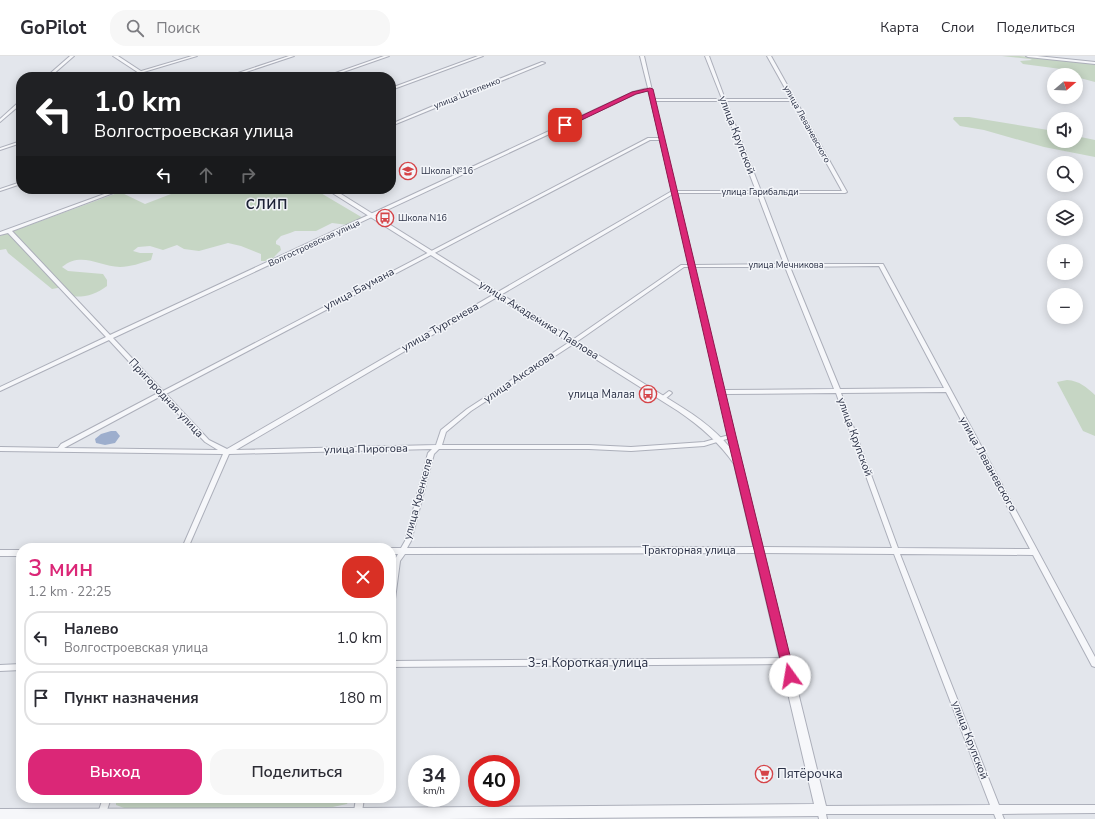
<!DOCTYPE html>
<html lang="ru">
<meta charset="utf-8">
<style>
:root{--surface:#fff;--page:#f7f7f7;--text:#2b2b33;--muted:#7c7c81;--line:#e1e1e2;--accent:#db2777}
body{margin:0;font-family:"Nunito Sans",sans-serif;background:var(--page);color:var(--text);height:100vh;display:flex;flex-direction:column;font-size:15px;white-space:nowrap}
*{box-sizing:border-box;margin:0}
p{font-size:13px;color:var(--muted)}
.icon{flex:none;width:22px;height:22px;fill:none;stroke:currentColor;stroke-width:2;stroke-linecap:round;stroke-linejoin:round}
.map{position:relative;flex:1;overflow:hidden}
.side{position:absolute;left:16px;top:487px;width:380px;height:260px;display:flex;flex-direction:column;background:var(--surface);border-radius:16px;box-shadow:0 2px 10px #0003}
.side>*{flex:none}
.hud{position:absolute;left:16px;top:16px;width:380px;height:122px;border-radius:16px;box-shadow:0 2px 10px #0003;background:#202124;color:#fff;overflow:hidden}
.needle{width:26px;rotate:71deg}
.controls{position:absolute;left:1047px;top:12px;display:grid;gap:8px}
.controls a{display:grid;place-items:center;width:36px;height:36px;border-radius:50%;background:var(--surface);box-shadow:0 2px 10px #0003;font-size:20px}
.speed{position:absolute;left:408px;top:699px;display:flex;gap:8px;font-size:20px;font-weight:700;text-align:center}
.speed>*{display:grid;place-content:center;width:52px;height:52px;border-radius:50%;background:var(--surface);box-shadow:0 2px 10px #0003;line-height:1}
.speed small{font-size:10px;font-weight:400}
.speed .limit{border:6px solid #d22;background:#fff;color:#111}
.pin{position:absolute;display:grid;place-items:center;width:34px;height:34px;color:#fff;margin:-17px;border-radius:8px;box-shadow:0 2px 6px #0006}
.me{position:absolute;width:44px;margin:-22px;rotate:347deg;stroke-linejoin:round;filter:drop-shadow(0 0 3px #0008)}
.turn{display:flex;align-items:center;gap:14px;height:84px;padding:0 12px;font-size:18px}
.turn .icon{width:52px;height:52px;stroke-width:2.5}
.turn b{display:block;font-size:28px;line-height:34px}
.lanes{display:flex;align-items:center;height:38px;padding:0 12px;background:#0003;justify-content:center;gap:20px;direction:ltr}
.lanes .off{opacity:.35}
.round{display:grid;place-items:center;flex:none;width:42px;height:42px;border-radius:16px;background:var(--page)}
.head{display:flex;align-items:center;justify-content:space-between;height:68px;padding:0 12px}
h1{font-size:24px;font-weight:600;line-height:30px;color:var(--accent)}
.action{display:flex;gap:8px;margin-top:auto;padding:8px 12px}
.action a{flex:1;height:46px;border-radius:16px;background:var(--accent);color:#fff;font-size:16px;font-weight:600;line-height:46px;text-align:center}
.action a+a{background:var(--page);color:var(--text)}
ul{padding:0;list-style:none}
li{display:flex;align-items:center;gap:12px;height:54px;margin:0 8px 6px;padding:0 4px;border:2px solid var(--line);border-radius:16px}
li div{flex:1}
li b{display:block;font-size:15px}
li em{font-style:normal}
header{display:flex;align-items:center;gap:24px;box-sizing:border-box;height:56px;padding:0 20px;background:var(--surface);border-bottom:1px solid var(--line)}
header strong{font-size:19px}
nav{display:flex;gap:22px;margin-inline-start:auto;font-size:14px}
.search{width:280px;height:36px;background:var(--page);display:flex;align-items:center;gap:10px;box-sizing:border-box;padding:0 14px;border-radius:16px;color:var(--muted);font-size:15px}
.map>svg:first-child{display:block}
.green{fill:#c6d6c4}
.water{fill:#9daecd}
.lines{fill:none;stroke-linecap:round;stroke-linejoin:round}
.minor-casing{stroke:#acafba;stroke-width:2}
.tertiary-casing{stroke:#acafba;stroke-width:2}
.minor{fill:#f6f7fa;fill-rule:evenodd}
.tertiary{fill:#f6f7fa;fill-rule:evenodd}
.route{fill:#db2777;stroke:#8e194d}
.labels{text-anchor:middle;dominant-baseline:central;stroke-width:3;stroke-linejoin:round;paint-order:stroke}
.far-street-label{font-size:9px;fill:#2a3045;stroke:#f3f5f9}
.far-poi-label{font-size:9px;fill:#2a3045;stroke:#f3f5f9;text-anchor:start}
.street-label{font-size:11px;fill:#2a3045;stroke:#f3f5f9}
.poi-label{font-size:11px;fill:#2a3045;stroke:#f3f5f9;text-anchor:end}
.far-district-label{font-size:13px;font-weight:bold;letter-spacing:1px;fill:#1c2236;stroke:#f3f5f9}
.near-street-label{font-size:13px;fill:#2a3045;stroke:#f3f5f9}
.near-poi-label{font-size:13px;fill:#2a3045;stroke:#f3f5f9;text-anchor:start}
</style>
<header>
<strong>GoPilot</strong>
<div class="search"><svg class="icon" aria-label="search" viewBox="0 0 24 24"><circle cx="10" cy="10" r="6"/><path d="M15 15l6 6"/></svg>Поиск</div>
<nav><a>Карта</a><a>Слои</a><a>Поделиться</a></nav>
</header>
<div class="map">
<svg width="1095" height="763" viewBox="0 0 1095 763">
<rect width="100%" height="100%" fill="#e3e6ec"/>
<g class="green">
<polygon points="1002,0 1019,0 1095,8 1095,26 1076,21 1076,19 1072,19 1061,13 1023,8 1020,5 1032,4 1030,3"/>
<polygon points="954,61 969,61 1054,75 1054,85 1076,85 1076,80 1095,84 1095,101 1044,91 984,74 960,70 953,63"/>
<path d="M184 133H314L363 162 348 169 332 167 316 175H295L290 177 281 180 276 185V188L280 190 281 194C273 201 274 205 261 205V198L241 190 228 187 199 195 184 193 177 189 163 194 150 190 138 191 133 195 140 197H153L151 204C141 207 130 211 120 211 99 210 81 195 62 211L68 215 103 218 107 224V230C95 239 84 242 68 240L63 231 52 233 8 197 6 193 0 194V180L120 136 145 148Z"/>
<path d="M1067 324C1080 325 1086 331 1095 339V380L1083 375 1057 326Z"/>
<polygon points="116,742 350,742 347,748 328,752 124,752 116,749"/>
</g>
<polygon class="water" points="111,375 116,375 120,380 115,387 105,389 96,387 95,383 101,378"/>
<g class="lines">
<defs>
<g id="minor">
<polygon points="70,0 74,0 50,21 46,21"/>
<polygon points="192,0 197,0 127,21 121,21"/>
<polygon points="289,0 294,0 231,21 226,21"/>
<polygon points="384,0 389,0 329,21 324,21"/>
<polygon points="478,0 483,0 391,34 391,32"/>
<path d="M640 0H644L654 43H722L705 0H709L725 43H791L767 0H771L847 136 845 137H762L789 208H883L1095 601V611L1092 610 1033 499 900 498 999 749H1095V757L1002 758 1004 763H996L994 758H826L827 763H819L817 754 818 751 821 750 990 749 894 498 760 497 405 498 400 505 395 543 394 545 391 546C391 529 389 512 398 498H391V492H401L405 485 428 397 432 393 229 398 188 492H182L223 398 0 395V391L58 392 61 388 158 337 109 284 0 335V331L106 281 8 177 0 179V176L118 133H124L12 175 110 279 633 36 648 32ZM648 34 660 82H648L163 335 113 282 635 38ZM654 45H722L756 135H676ZM726 45H792L842 135H761ZM650 84H660L672 135 227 393 209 384 166 338ZM677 137H757L784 208 694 209ZM673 138 689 209H681L571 285 467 353 441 374 436 389 236 394ZM879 210 944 332 840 333 790 211ZM684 211H690L729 379 704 386 631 391 589 389H442L446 376 471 355 575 287ZM694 211H785L834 333 724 334ZM946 336 1030 493 898 492 841 337ZM836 337 892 492 760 491 407 492 411 485 434 398 439 393H589L631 395 704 390 730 382 735 405 738 407 741 405 725 338ZM161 340 205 386 218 394 64 392Z"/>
<polygon points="1026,0 1037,0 1095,6 1095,8 1028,1"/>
<polygon points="542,6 545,7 391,70 391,68 466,36"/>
<polygon points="20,45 21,45 21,48 0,66 0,63"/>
<polygon points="21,85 21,87 0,94 0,92"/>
<polygon points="21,126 21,128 0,135 0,133"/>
<path d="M669 335 671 336 672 337C669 340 665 344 661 343L660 342 661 341Z"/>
<rect x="0" y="494" width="21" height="6"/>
<polygon points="786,602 789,603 790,605 789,607 786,608 391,611 391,605"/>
<polygon points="21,608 21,614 0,615 0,609"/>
<polygon points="103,742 111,742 104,763 96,763"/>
<polygon points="356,742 364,742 361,763 353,763"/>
</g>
<g id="tertiary">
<polygon points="113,0 118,0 150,21 145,21"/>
<path d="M326 133H333L683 352C707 367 727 384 742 408L827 754 825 758 821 760 445 763H0V753L358 752 814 748 734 408C719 386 700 370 678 355Z"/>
</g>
</defs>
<use href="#minor" class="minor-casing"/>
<use href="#tertiary" class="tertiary-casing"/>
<use href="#minor" class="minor"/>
<use href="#tertiary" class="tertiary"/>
</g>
<polygon class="route" points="650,32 653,33 736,380 795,620 794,624 790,625 785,624 784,620 727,380 648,35 636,38 567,71 562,69 632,36"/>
<defs>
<symbol id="school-ring" viewBox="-11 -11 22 22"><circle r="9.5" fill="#f3f5f9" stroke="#d54448" stroke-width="1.5"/><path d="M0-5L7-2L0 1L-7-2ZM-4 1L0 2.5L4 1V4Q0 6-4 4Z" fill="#d54448"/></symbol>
<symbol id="bus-ring" viewBox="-11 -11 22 22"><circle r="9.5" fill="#f3f5f9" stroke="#d54448" stroke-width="1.5"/><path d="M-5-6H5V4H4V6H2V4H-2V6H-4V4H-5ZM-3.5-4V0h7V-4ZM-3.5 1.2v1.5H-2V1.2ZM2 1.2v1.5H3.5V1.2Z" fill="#d54448"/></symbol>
<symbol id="supermarket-ring" viewBox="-11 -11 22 22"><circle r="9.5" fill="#f3f5f9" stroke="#d54448" stroke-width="1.5"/><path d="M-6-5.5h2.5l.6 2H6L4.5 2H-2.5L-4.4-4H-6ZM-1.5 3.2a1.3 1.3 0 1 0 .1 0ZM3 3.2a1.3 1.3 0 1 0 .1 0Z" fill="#d54448"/></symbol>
</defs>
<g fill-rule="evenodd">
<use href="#school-ring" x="398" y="105" width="20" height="20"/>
<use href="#bus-ring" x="375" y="152" width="20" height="20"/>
<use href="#bus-ring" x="638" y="328" width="20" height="20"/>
<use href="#supermarket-ring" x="754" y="708" width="20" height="20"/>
</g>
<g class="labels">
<g class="far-street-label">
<text transform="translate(467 37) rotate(-22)">улица Штепенко</text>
<text transform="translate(807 68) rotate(61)">улица Леваневского</text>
<text x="760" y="136">улица Гарибальди</text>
<text transform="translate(314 187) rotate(-25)">Волгостроевская улица</text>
<text x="786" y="209">улица Мечникова</text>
</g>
<g class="far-poi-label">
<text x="421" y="115">Школа №16</text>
<text x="398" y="162">Школа N16</text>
</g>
<g class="street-label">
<text transform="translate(737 79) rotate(69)">улица Крупской</text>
<text transform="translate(359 233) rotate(-28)">улица Баумана</text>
<text transform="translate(539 264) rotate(32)">улица Академика Павлова</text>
<text transform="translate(440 271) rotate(-30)">улица Тургенева</text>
<text transform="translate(519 321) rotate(-34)">улица Аксакова</text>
<text transform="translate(166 342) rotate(47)">Пригородная улица</text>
<text transform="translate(855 381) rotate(70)">улица Крупской</text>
<text transform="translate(366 393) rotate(-1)">улица Пирогова</text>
<text transform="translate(988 408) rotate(61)">улица Леваневского</text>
<text transform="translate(418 443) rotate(-75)">улица Кренкеля</text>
<text x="689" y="494">Тракторная улица</text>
<text transform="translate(970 684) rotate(69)">улица Крупской</text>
</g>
<g class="poi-label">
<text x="635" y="338">улица Малая</text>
</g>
<g class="far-district-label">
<text x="267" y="149">СЛИП</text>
</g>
<g class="near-street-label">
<text x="588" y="607">3-я Короткая улица</text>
</g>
<g class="near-poi-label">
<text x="777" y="718">Пятёрочка</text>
</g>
</g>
</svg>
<div class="controls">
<a><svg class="needle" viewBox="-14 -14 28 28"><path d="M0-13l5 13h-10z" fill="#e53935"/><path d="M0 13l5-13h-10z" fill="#7c7c81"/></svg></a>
<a><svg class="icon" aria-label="sound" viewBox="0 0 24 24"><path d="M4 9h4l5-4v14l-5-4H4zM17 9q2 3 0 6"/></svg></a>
<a><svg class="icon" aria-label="search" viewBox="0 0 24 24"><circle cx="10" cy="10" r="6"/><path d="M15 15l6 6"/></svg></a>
<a><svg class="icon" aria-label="layers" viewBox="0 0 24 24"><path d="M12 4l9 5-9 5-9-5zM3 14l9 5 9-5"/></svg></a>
<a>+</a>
<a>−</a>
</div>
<div class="speed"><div>34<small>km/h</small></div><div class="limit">40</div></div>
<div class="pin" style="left:565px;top:69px;background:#d93025"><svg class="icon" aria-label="arrive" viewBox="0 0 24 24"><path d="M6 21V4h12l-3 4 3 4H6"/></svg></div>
<svg class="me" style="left:790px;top:620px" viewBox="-20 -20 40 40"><circle r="19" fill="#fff"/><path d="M0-13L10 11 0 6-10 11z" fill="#db2777"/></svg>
<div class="hud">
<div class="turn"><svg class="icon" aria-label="left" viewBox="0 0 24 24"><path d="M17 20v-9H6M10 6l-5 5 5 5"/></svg><div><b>1.0 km</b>Волгостроевская улица</div></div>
<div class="lanes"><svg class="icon" aria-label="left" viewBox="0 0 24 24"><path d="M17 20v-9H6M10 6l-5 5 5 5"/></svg><svg class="icon off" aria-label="ahead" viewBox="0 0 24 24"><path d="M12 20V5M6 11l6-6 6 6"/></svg><svg class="icon off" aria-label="right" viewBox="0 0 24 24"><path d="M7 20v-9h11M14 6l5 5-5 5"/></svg></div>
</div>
<section class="side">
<div class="head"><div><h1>3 мин</h1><p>1.2 km · 22:25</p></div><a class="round" style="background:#d93025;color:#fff"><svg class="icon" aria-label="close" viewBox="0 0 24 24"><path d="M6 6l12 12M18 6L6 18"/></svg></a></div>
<ul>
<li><svg class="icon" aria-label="left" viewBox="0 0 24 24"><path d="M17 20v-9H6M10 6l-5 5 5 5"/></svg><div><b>Налево</b><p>Волгостроевская улица</p></div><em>1.0 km</em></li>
<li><svg class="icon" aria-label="arrive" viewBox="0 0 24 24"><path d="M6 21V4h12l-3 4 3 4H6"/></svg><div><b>Пункт назначения</b></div><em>180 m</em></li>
</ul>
<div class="action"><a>Выход</a><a>Поделиться</a></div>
</section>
</div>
